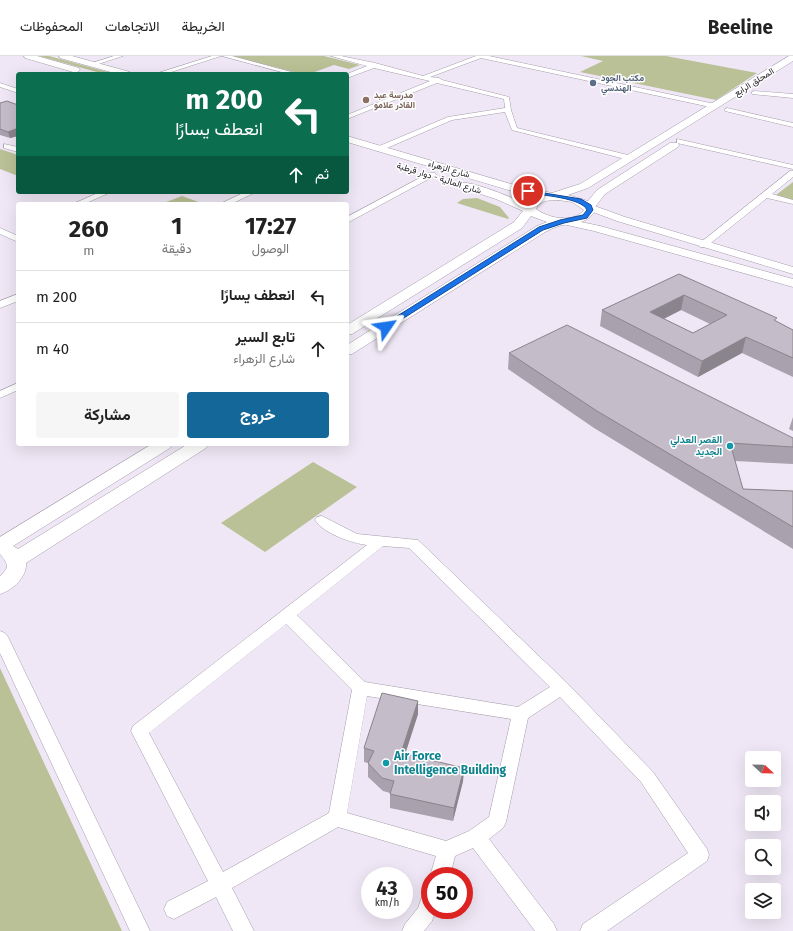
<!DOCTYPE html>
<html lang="ar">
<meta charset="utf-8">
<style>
:root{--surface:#fff;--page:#f6f6f6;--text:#222;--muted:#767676;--line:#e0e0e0;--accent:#136899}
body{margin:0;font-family:"Fira Sans",Vazirmatn,sans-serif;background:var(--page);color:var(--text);direction:rtl;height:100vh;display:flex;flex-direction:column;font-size:15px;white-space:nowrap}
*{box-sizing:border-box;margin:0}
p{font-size:13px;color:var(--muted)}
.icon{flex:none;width:22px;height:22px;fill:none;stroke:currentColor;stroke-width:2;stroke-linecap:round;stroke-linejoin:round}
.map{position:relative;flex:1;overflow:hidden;direction:ltr}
.panel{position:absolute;left:16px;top:146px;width:333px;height:244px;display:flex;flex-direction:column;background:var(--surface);border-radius:4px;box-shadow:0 4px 16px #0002;direction:rtl}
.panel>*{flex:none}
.top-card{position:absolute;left:16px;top:16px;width:333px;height:122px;border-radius:4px;box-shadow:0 4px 16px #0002;direction:rtl;background:#0b6e4f;color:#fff;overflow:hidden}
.needle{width:26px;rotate:112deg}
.controls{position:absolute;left:745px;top:695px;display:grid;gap:8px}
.controls a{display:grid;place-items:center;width:36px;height:36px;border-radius:4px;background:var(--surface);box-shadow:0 4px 16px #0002;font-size:20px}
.speed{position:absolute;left:361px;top:811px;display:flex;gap:8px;font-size:20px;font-weight:700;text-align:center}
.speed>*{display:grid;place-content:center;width:52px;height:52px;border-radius:50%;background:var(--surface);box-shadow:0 4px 16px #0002;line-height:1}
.speed small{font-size:10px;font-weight:400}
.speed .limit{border:6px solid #d22;background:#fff;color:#111}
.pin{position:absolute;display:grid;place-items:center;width:34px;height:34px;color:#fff;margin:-17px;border:2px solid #fff;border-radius:50%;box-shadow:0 1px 4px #0007}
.me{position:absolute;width:44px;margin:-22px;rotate:58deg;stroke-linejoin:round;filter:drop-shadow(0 0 3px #0008)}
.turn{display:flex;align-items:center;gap:14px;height:84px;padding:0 20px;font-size:18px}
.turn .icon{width:52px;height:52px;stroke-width:2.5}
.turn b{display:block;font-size:28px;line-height:34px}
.then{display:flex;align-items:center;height:38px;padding:0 20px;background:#0003;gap:8px;font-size:15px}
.eta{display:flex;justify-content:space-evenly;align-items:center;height:68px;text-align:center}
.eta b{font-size:24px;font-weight:700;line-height:28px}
.button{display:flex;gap:8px;margin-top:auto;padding:8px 20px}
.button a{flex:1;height:46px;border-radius:4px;background:var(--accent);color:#fff;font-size:16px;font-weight:700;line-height:46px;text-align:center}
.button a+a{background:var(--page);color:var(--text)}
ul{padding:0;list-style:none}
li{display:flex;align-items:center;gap:12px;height:52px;padding:0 20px;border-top:1px solid var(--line)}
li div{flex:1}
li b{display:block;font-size:15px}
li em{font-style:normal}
header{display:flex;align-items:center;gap:24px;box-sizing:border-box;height:56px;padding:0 20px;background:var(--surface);border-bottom:1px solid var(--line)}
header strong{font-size:19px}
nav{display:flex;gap:22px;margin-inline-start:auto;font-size:14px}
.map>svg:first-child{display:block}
.green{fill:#bac196}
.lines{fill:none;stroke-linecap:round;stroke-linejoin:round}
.minor-casing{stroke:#a59daa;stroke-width:1}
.tertiary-casing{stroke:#a59daa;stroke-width:1}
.secondary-casing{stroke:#a59daa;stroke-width:1}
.minor{fill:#fff;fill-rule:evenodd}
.tertiary{fill:#fff;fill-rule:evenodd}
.secondary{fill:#fff;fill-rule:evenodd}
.wall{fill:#a9a2ae;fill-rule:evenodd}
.shaded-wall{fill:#8a848d}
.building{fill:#c5bcca;stroke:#8a848d;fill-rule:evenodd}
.route{fill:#1a73e8;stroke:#114b97}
.service-dot{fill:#5c6f8a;stroke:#fff;stroke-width:1.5}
.education-dot{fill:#8d6e63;stroke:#fff;stroke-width:1.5}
.culture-dot{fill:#0f9aa8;stroke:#fff;stroke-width:1.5}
.labels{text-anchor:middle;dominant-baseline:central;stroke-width:3;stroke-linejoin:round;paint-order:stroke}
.far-service-label{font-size:9px;font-weight:bold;fill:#4e5e75;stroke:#fff;text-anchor:start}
.far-street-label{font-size:9px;fill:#232025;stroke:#fff}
.far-education-label{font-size:9px;font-weight:bold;fill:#785e54;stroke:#fff;text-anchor:start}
.culture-label{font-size:10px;font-weight:bold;fill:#0d838f;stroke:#fff;text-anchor:end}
.near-culture-label{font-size:12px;font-weight:bold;fill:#0d838f;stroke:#fff;text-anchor:start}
</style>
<header>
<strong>Beeline</strong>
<nav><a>الخريطة</a><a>الاتجاهات</a><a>المحفوظات</a></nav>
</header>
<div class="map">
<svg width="793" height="875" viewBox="0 0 793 875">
<rect width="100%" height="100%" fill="#efe7f5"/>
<g class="green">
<polygon points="39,0 49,0 115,18 104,18"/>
<polygon points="231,0 324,0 360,9 349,13 334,9 309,18 302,18"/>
<polygon points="581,0 666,0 757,17 716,44 580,16 603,5"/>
<polygon points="0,93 18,99 18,120 0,113"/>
<polygon points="793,126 793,144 776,139"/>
<polygon points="182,140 204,148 161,148"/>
<polygon points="477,142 500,151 509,162 508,163 457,147 463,143"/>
<polygon points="313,406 357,431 265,496 221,467"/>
<polygon points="0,612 122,875 0,875"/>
</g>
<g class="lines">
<defs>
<g id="minor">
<polygon points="114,0 123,0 92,10 89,8"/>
<polygon points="212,0 221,0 165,18 155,18"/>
<polygon points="222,0 232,0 299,18 289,18"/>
<polygon points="331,0 341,0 375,7 423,20 476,0 489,0 715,48 718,50 715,52 481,2 430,21 439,22 442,24 509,41 511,54 517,72 632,100 633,102 629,104 512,74 505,56 452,64 380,95 377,95 377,91 448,61 505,52 504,43 437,27 347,63 347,59 430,25 374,12 347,22 347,18 367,10"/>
<polygon points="0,27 18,33 18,37 0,31"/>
<polygon points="754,35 793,38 793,42 752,38 752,36"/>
<polygon points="727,52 793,67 793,71 725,55 725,53"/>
<polygon points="677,83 793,109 793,113 677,87"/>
<polygon points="4,88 18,91 18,96 4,92"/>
<polygon points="790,115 793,115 793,121 772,138 793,144 793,148 767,142 706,191 700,191 699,189 700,187"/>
<polygon points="429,117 435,117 436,119 347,167 347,161"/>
<polygon points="100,136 111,136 84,148 73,148"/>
<polygon points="245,136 256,136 231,148 220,148"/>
<polygon points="0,172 18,180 18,186 0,178"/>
<polygon points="18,238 18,245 0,252 0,245"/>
<polygon points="18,327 18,334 0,342 0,335"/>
<path d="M322 460 357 478 418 484 567 627 653 716 707 793 709 799 707 805 607 875H580L583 868 688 797 641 726 560 641 528 662 506 766 503 772 489 783 554 868 557 875H535L473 792 455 800 450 820H430L436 800 338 771 232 832 254 875H233L216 841 174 863 167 860 164 853 167 846 208 825 131 675 133 670 367 489C352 487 324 478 315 464L317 461ZM383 490 409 492 550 631 518 651 365 626 297 559ZM286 568 352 634 329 757 223 816 149 677ZM367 640 511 663 489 761 469 775 446 785 347 757Z"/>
<polygon points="0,575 5,577 8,581 150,875 130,875 0,597"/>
<polygon points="430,835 430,854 436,854 432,865 424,875 402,875 405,868 418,852 423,838"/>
</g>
<g id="tertiary">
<polygon points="589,148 625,161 793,211 793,218 617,165 585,153 584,151 585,149"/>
<polygon points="562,162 600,170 793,223 793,231 594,175 558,167 557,165"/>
</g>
<g id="secondary">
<polygon points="24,0 37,0 79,12 80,14 76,17 73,16 25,2"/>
<polygon points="59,0 72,0 130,16 131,18 118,18 60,2"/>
<path d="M789 0H793V5L588 132 568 139 588 145 597 134 670 87H678L679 89 678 91 605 138 595 151 596 154C587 167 577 167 563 169 557 170 551 173 545 176L352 298 347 299V289L537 170 547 166 531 160 522 172 352 278 347 279V269L514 166 523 155 496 143 459 131 457 129 459 127C471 124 513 142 526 148L536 140 512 135 347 86V80L518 130 552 137 580 128ZM558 144 572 146 584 154C573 168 548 162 536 153 539 144 550 144 558 144Z"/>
<path d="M152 388H172L170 392 13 490 18 493 188 388H208L206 392 26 507C27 521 13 534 0 538V520C11 510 7 507 0 498V481Z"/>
</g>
</defs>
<use href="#minor" class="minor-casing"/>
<use href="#tertiary" class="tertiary-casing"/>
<use href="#secondary" class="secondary-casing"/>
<use href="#minor" class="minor"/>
<use href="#tertiary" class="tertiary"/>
<use href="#secondary" class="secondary"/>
</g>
<g class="wall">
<polygon points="0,47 18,49 18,80 10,82 0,79"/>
<path d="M679 218 793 274V321L742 297 698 321 600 270 602 254ZM681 254 710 268 693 277 664 263Z"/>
<polygon points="509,297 793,382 793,408 735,405 743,433 793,435 793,493 594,372 508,313"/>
<polygon points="793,361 793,375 789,373"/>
<polygon points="418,645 418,658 405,698 464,712 463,725 453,765 390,752 390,737 383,735 368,721 368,707 364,706 364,692"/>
</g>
<g class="shaded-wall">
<polygon points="18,72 18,80 10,82 8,76"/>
<polygon points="684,239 681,254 647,271 650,256"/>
<polygon points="746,281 742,297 698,321 702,305"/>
<polygon points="418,645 418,658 401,711 401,697"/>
<polygon points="464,712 463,725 453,765 454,752"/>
</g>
<g class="building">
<polygon points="7,45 18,49 18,72 8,76 0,73 0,47"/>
<path d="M679 218 777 262 774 264 793 274V302L746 281 702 305 602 254ZM684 239 727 259 693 277 650 256Z"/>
<polygon points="567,269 793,382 793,391 730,387 743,433 793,435 793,471 597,355 509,297"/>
<polygon points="382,637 418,645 401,697 464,712 454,752 390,738 394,725 382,722 368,707 374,695 364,692"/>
</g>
<path class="route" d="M526 134 581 143 591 149 593 154 587 162 564 167 543 174 388 272H383V269L539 171 560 164 583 159 587 154C582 142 541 139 528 137L526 136Z"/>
<circle class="service-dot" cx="593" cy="27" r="4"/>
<circle class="education-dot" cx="366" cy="44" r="4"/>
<g class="culture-dot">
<circle cx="730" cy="390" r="4"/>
<circle cx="386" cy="707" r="4"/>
</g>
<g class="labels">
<g class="far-service-label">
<text x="601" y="22">مكتب الجود<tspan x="601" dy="10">الهندسي</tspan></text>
</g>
<g class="far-street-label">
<text transform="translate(754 26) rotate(-32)">المحلق الرابع</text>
<text transform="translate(449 113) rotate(16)">شارع الزهراء</text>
<text transform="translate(439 122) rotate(17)">شارع المالية - دوار قرطبة</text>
</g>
<g class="far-education-label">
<text x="374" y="39">مدرسة عبد<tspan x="374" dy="10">القادر علامو</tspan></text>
</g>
<g class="culture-label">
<text x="722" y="384">القصر العدلي<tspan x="722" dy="12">الجديد</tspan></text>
</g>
<g class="near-culture-label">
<text x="394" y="700">Air Force<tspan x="394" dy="14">Intelligence Building</tspan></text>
</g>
</g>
</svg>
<div class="controls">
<a><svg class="needle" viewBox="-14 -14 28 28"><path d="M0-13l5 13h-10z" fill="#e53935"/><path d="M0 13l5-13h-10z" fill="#767676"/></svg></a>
<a><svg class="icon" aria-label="sound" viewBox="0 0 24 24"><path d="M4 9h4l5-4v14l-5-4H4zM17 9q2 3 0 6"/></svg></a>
<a><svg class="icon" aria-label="search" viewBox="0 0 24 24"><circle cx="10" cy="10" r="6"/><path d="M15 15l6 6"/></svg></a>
<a><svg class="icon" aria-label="layers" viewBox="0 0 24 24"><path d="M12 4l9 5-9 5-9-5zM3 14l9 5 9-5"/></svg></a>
</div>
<div class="speed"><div>43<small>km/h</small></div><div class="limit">50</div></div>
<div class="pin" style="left:528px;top:135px;background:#d93025"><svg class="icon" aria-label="arrive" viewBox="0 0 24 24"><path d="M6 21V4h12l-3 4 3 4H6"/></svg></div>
<svg class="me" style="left:386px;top:271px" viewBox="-20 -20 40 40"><path d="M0-17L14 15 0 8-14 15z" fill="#1a73e8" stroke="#fff" stroke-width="4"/></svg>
<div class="top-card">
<div class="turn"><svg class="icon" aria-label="left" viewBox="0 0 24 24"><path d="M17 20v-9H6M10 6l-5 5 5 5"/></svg><div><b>200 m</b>انعطف يسارًا</div></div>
<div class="then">ثم<svg class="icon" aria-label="ahead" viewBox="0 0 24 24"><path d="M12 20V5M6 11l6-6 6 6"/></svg></div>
</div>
<section class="panel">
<div class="eta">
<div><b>17:27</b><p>الوصول</p></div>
<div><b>1</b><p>دقيقة</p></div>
<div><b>260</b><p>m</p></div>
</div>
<ul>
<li><svg class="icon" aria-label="left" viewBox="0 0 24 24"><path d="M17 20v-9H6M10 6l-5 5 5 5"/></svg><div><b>انعطف يسارًا</b></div><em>200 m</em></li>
<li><svg class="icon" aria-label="ahead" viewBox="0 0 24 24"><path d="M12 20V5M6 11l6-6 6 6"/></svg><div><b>تابع السير</b><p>شارع الزهراء</p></div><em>40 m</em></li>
</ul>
<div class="button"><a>خروج</a><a>مشاركة</a></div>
</section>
</div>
